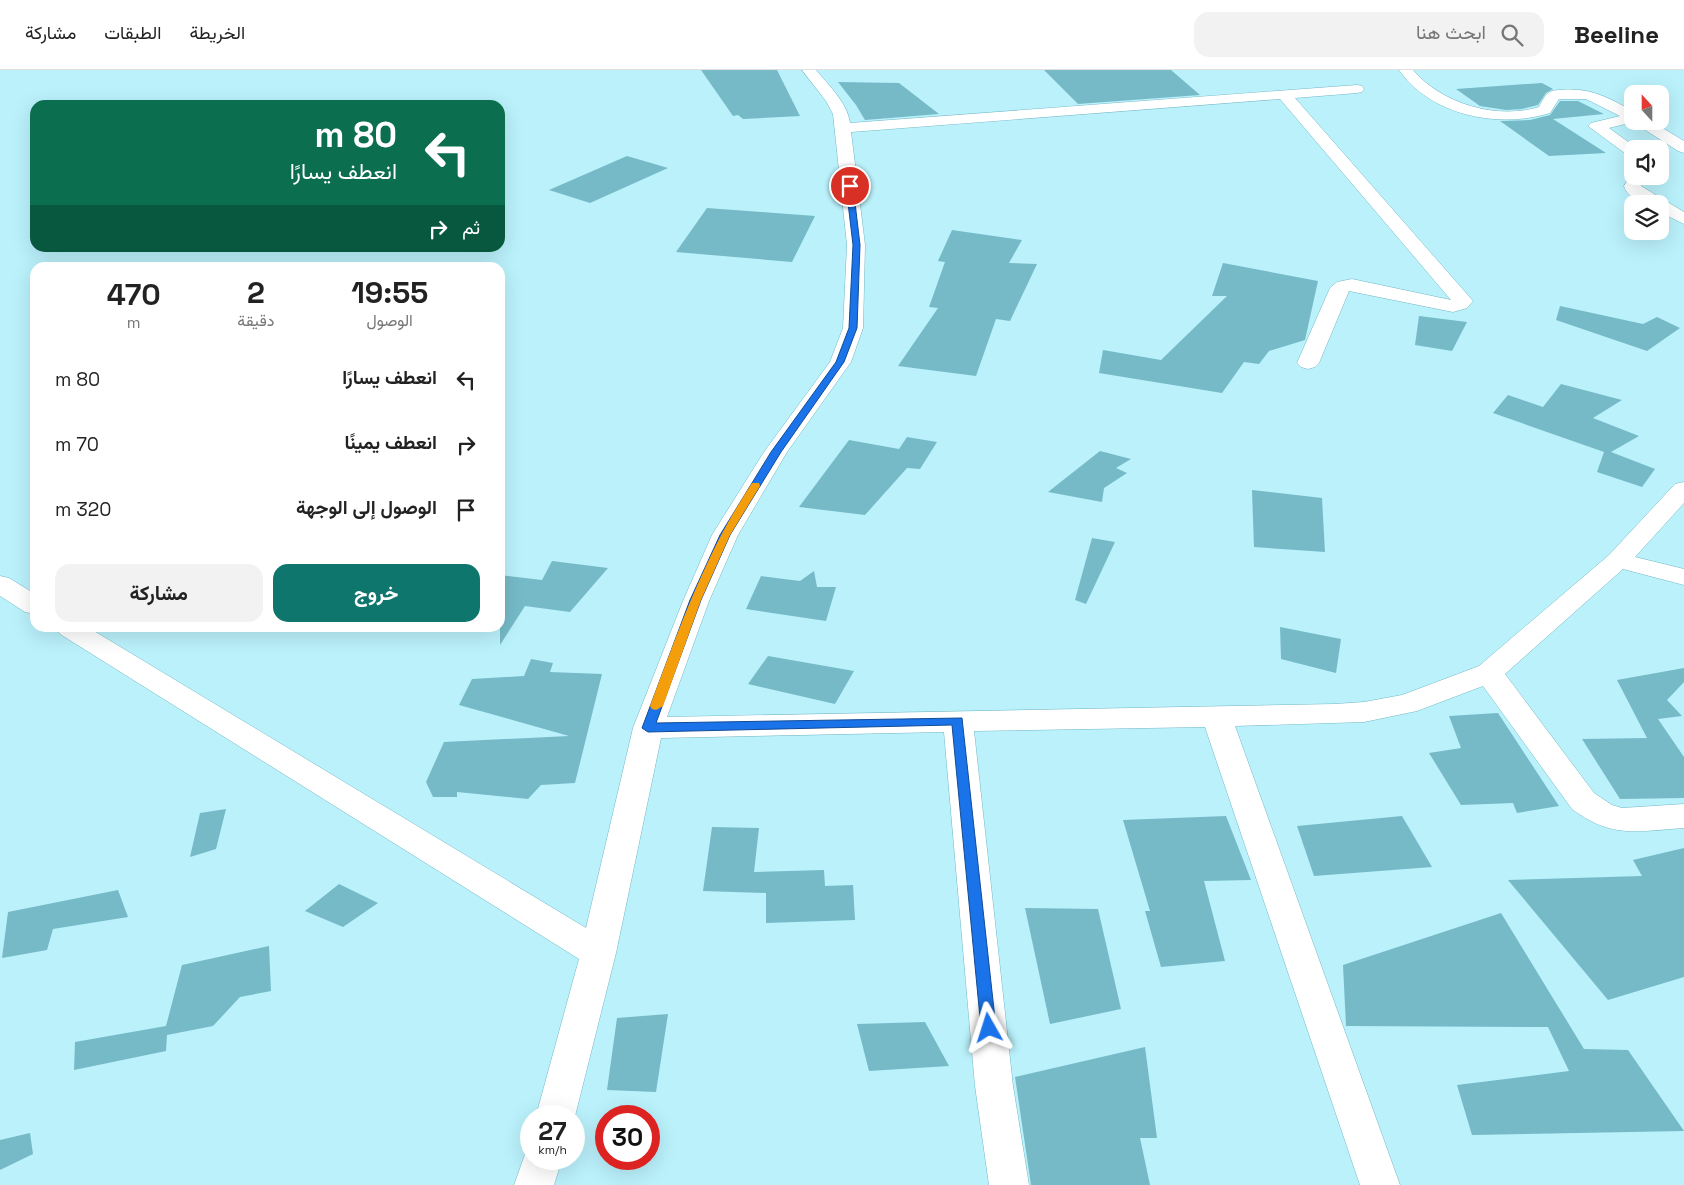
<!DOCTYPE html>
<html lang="ar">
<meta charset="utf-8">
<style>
:root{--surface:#fff;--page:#f2f2f2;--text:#222;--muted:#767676;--line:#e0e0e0;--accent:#0f766e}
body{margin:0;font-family:"Space Grotesk",Vazirmatn,sans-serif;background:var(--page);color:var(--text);direction:rtl;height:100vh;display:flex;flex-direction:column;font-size:19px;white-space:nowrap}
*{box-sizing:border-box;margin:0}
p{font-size:16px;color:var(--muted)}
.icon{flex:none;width:28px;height:28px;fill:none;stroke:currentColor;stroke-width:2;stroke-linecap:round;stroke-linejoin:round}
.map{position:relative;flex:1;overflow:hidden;direction:ltr}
.details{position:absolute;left:30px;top:192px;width:475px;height:370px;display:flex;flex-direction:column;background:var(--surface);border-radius:15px;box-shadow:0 5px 20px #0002;direction:rtl}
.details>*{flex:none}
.top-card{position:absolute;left:30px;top:30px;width:475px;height:152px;border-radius:15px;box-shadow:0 5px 20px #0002;direction:rtl;background:#0b6e4f;color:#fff;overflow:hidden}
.needle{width:32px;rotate:339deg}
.controls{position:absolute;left:1624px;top:15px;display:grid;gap:10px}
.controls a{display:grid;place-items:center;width:45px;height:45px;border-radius:10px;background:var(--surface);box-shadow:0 5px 20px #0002;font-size:25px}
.speed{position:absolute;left:520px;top:1035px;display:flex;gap:10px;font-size:25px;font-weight:700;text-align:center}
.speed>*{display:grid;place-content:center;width:65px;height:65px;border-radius:50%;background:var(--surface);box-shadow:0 5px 20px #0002;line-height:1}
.speed small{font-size:12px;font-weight:400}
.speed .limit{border:8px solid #d22;background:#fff;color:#111}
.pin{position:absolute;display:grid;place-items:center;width:42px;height:42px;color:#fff;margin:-21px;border:2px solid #fff;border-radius:50%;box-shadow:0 1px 5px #0007}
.me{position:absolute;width:55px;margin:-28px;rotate:354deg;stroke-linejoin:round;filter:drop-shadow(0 0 4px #0008)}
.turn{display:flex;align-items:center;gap:18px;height:105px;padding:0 25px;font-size:22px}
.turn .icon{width:65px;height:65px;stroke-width:2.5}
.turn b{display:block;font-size:35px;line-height:42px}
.then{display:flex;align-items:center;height:48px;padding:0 25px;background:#0003;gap:10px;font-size:19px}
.eta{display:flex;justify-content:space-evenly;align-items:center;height:85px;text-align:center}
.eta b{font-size:30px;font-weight:700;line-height:35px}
.primary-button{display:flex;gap:10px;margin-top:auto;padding:10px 25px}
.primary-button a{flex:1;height:58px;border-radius:15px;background:var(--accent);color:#fff;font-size:20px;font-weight:700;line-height:58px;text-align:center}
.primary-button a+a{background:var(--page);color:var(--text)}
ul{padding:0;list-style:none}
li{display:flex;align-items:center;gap:15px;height:65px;padding:0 25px}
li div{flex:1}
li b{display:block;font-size:19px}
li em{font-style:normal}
header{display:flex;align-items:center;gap:30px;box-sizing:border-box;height:70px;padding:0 25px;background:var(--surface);border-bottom:1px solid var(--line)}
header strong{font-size:24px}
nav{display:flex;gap:28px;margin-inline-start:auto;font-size:18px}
.search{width:350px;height:45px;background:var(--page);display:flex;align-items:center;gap:12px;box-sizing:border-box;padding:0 18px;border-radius:15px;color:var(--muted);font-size:19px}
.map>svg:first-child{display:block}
.building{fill:#76bac8}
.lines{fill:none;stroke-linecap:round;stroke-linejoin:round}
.minor-casing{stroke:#73b8c5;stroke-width:1}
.minor{fill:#fff;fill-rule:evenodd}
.route{fill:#1a73e8;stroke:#114b97}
.slow{fill:#f59e0b}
</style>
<header>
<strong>Beeline</strong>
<div class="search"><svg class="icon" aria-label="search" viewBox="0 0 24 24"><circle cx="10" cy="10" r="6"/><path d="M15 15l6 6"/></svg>ابحث هنا</div>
<nav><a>الخريطة</a><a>الطبقات</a><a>مشاركة</a></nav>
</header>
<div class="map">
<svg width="1684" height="1115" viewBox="0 0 1684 1115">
<rect width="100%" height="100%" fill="#baf1fb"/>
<g class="building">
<polygon points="701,0 777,0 800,46 743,49 738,45 733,46"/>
<polygon points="1044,0 1171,0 1200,25 1078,34"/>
<polygon points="838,12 899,13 939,44 865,50 856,35"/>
<polygon points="1542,13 1553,19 1546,23 1538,35 1522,39 1506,40 1480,36 1456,19"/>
<polygon points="1560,31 1578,31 1604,44 1553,49 1606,83 1549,86 1500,51 1530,50 1550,45"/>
<polygon points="627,86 668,98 590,133 549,120"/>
<polygon points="707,138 815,146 792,192 676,182"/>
<polygon points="952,160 1022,170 1009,193 1037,194 1010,251 996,249 976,306 898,296 938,238 929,237 945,192 938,191"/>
<polygon points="1223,193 1318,211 1305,270 1269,281 1259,294 1244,292 1222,323 1099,303 1103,280 1161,290 1227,226 1212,226"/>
<polygon points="1560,236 1643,254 1657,247 1680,258 1647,281 1556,250"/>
<polygon points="1419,246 1467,252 1452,281 1415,275"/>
<polygon points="1561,314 1622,330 1593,348 1639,366 1611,382 1655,399 1642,417 1597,402 1604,382 1493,343 1508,325 1543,337"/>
<polygon points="907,367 937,372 920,399 907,398 865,445 799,437 849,370 899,379"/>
<polygon points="1100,381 1131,389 1116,398 1127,403 1104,418 1102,432 1048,422"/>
<polygon points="1252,420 1322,428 1325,482 1254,477"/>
<polygon points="1092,468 1115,472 1086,534 1075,530"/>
<polygon points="552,491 608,498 570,542 525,536 500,575 500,505 542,510"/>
<polygon points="814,501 817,517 836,517 826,551 746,539 761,506 800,511"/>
<polygon points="1280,557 1341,569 1336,603 1281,589"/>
<polygon points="768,586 854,601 835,634 748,614"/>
<polygon points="531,589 553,593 550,602 602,604 575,713 541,715 528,729 457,722 457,727 433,727 426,712 444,672 569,666 459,635 472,609 524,606"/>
<polygon points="1684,598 1684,612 1667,630 1682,646 1658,649 1684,687 1684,728 1620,729 1582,669 1647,668 1617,610"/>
<polygon points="1498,643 1559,736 1517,743 1513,733 1461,735 1429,683 1461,678 1449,646"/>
<polygon points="226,739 216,779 190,787 200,743"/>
<polygon points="1226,746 1251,810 1204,811 1225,891 1161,897 1145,841 1150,841 1123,750"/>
<polygon points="1402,746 1432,797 1314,806 1297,756"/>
<polygon points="712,757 759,758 754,802 824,800 825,816 853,815 855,850 766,853 766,823 703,821"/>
<polygon points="1684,778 1684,907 1608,930 1508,810 1642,806 1633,790"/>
<polygon points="339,814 378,833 343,857 305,841"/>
<polygon points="118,820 128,847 53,859 47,880 2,888 8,842"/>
<polygon points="1025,838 1098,839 1121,939 1050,954"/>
<polygon points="1501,843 1584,979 1628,980 1684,1061 1472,1065 1457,1015 1569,1001 1548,957 1346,956 1343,895"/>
<polygon points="269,876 271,921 240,927 213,956 167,965 166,981 74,1000 75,972 166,956 182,895"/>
<polygon points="668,944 656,1022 607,1020 617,948"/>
<polygon points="925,952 949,996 869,1001 857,954"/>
<polygon points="1145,977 1157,1068 1140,1068 1150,1115 1031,1115 1015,1007"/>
<polygon points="30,1063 33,1084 0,1100 0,1070"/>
</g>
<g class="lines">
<defs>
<g id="minor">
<path d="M802 0H816C829 16 847 32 850 53L1357 15 1362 16 1364 19 1362 22 1357 23 1295 28 1473 231 1467 238 1453 242 1349 221 1319 293 1315 297 1308 299 1301 297 1297 293 1330 218 1337 212 1352 209 1451 230 1280 29 851 62 865 175 863 258 851 292 787 382 738 465 709 531 667 647 1335 634 1364 632 1402 625 1479 596 1609 485 1675 414 1684 412V433L1635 487 1684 499V515L1623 499 1505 604 1594 723 1612 735 1622 738 1684 734V758C1637 761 1612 769 1572 739L1483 616 1417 641 1364 652 1235 656 1400 1115H1360L1205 657 974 661 1013 1016 1029 1115H989L975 1016 944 662 661 668 616 883 575 1046 574 1048V1046H536L579 889 60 564 56 558H89L586 858 633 658 683 531 712 465 764 382 830 292 843 258 847 175 833 44 826 31Z"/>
<path d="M1399 0H1413C1442 34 1497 50 1539 37 1541 33 1544 27 1547 24 1551 20 1558 20 1562 20 1589 17 1610 28 1632 41V51H1651L1684 71V83L1678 81 1633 52 1609 58 1638 79H1632V86L1626 84 1588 56 1591 53 1620 46 1586 29H1559L1550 43C1499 59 1431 46 1399 0Z"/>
<path d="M1632 104V106H1648L1641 116 1684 142V154L1660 142V134C1647 134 1628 130 1624 116Z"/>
<polygon points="0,506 9,508 35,524 35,544 25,542 0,526"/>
<polygon points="531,1075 531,1089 562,1089 554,1115 514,1115 528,1076"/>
</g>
</defs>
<use href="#minor" class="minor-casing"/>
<use href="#minor" class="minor"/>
</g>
<polygon class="route" points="850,114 853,116 860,175 857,258 844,292 781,382 730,465 701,530 656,653 962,648 996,958 994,963 989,965 983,963 981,958 952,655 648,662 642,658 690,530 720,465 771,382 836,292 849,258 853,175 846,116"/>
<path class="slow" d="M752 413H759L760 416 730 465 701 530 663 636 656 640 652 639 650 636C679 559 706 482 752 413Z"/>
</svg>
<div class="controls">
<a><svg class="needle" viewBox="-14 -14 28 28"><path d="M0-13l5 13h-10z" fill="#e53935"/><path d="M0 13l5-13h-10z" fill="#767676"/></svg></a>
<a><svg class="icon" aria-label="sound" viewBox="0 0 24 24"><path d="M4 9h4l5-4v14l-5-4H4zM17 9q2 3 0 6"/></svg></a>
<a><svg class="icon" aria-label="layers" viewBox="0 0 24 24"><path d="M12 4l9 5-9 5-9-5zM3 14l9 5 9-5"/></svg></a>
</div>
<div class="speed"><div>27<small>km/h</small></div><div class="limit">30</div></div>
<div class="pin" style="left:850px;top:116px;background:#d93025"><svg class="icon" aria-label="arrive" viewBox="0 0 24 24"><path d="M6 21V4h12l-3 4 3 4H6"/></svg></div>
<svg class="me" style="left:989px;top:958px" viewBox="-20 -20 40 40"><path d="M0-17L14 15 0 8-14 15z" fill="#1a73e8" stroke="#fff" stroke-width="4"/></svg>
<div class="top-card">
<div class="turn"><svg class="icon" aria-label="left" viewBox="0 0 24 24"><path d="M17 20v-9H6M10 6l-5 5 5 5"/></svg><div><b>80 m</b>انعطف يسارًا</div></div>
<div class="then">ثم<svg class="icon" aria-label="right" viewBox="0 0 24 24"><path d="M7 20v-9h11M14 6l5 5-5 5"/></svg></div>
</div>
<section class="details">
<div class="eta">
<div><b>19:55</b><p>الوصول</p></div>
<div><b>2</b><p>دقيقة</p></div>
<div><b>470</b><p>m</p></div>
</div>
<ul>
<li><svg class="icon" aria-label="left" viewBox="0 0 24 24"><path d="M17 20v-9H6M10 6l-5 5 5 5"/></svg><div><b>انعطف يسارًا</b></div><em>80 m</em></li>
<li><svg class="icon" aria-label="right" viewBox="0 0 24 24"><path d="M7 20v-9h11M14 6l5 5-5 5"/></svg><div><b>انعطف يمينًا</b></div><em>70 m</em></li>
<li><svg class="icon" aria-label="arrive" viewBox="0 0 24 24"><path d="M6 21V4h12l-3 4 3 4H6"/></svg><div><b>الوصول إلى الوجهة</b></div><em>320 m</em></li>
</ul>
<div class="primary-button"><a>خروج</a><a>مشاركة</a></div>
</section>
</div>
